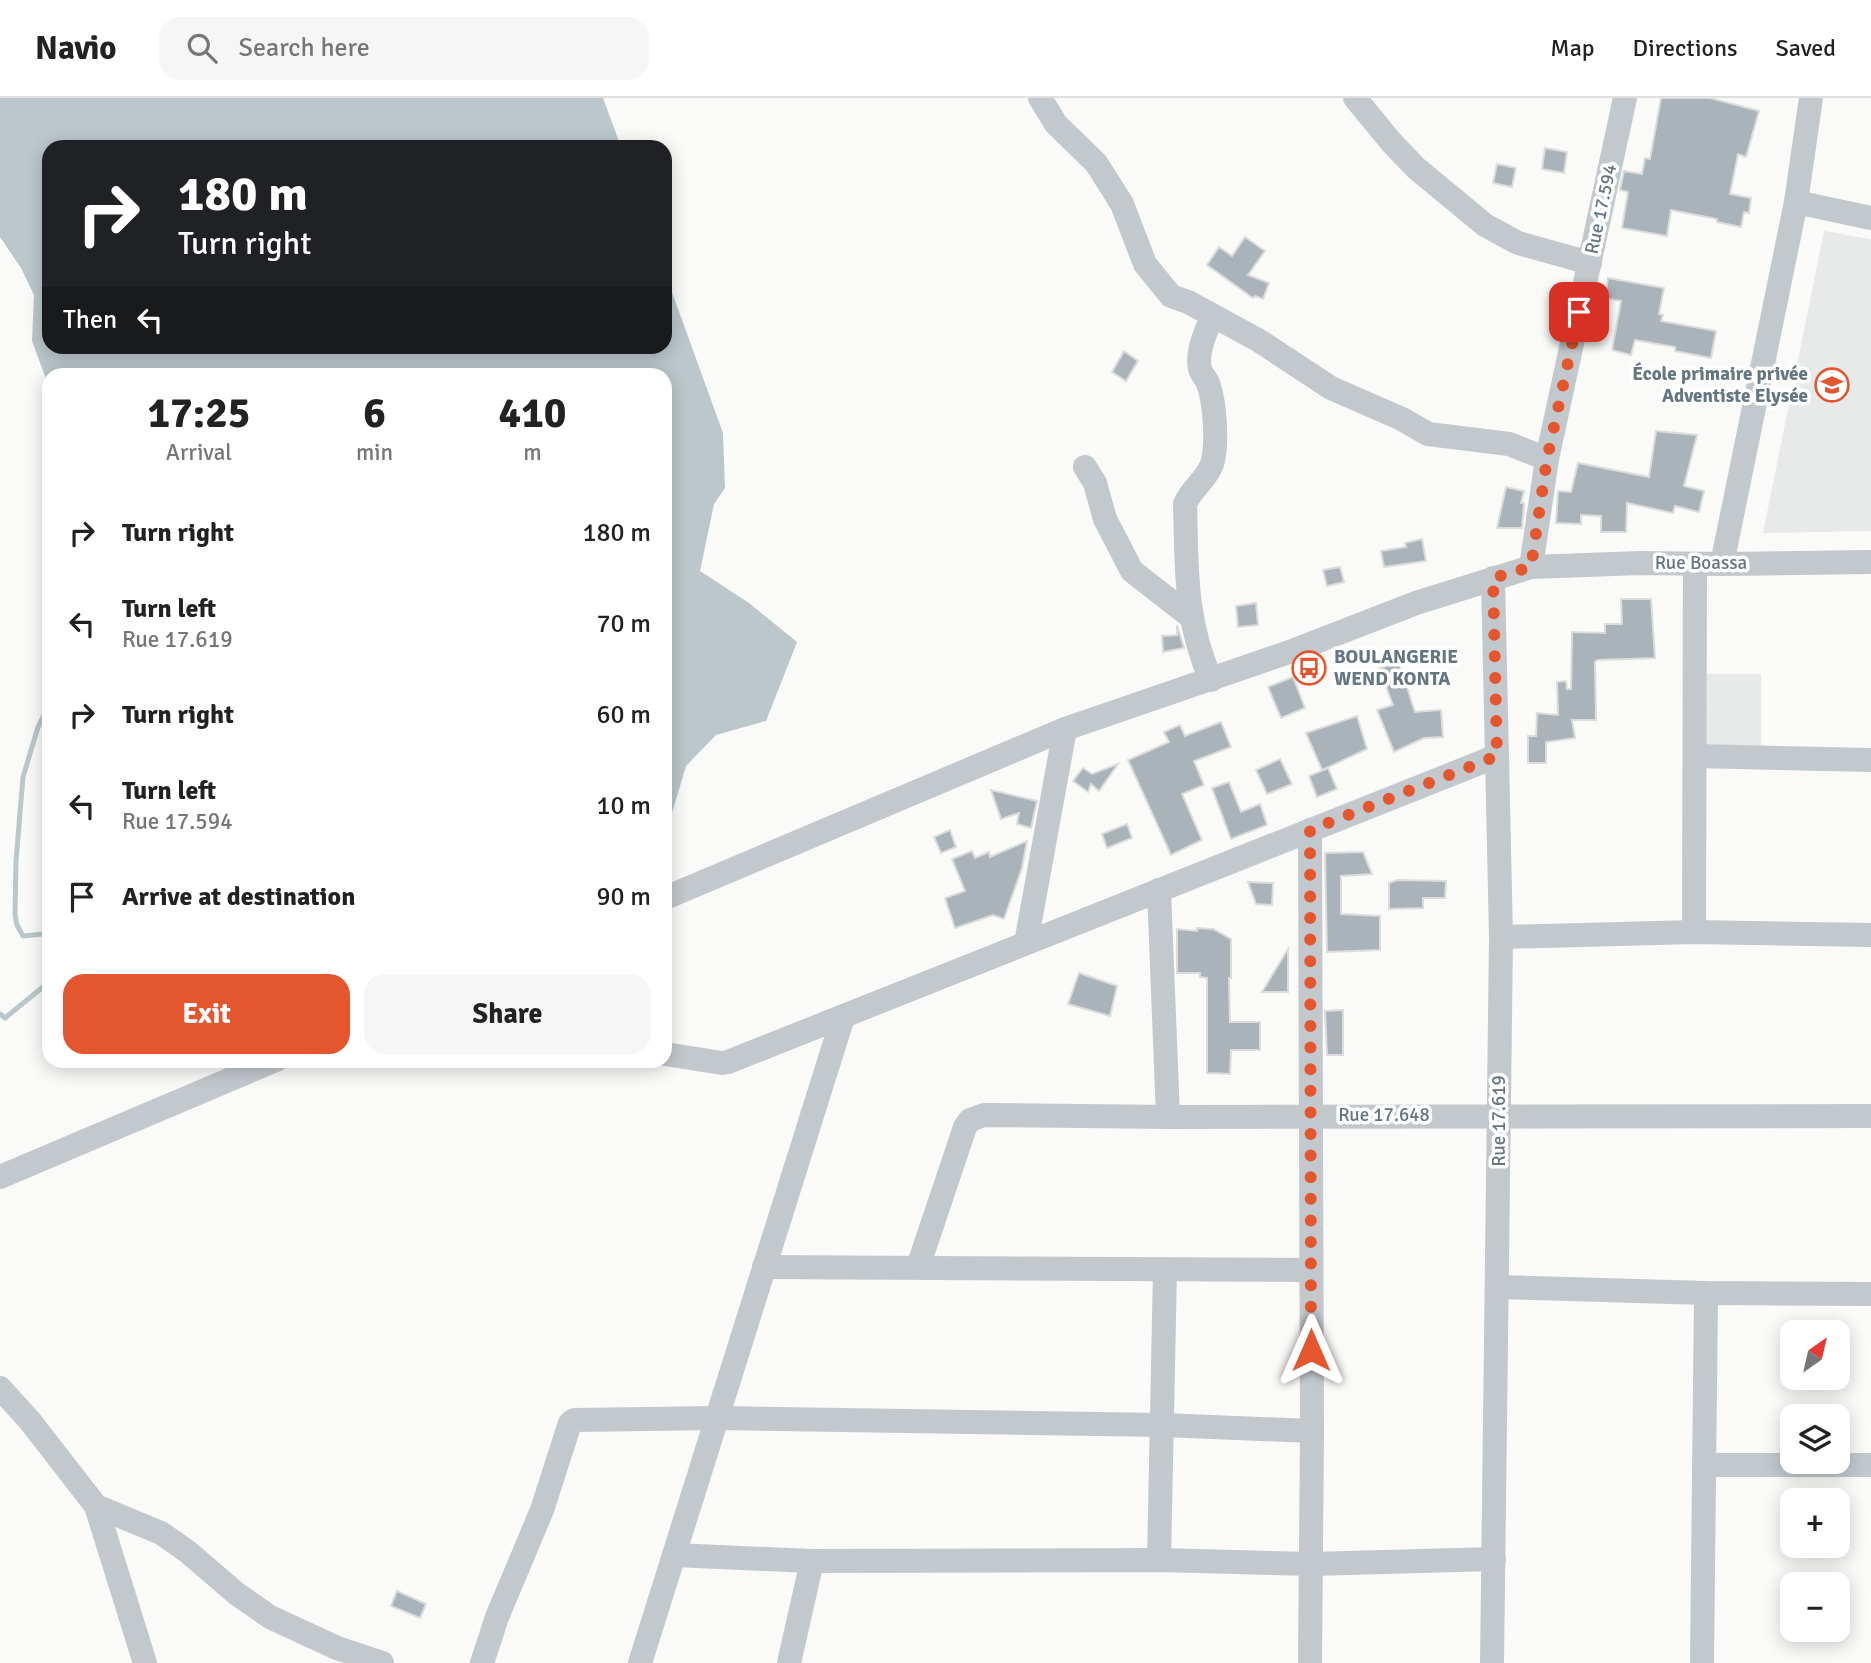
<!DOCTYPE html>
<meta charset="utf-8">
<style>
:root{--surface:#fff;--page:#f6f6f6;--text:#222;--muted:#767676;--line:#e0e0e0;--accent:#e4572e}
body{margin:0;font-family:Signika,sans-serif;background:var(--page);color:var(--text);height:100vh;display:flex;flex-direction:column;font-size:26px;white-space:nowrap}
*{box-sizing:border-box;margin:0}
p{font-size:23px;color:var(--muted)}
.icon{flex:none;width:38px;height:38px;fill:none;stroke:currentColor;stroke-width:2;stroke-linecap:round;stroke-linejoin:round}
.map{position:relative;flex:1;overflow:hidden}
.side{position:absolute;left:42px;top:270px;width:630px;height:700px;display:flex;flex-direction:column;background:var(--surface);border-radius:21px;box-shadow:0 4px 18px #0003}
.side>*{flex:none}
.hud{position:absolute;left:42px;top:42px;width:630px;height:214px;border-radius:21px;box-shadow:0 4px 18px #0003;background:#202124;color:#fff;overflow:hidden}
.needle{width:46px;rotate:34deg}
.fabs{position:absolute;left:1780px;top:1222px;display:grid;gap:14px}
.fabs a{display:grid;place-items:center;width:70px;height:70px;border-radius:14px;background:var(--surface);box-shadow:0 4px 18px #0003;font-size:35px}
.pin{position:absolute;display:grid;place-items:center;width:60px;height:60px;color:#fff;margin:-30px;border-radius:14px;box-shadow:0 4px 10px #0006}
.me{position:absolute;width:77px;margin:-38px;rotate:0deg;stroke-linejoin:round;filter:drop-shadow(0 0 5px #0008)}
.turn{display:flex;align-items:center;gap:24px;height:147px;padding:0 21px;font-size:32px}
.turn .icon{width:91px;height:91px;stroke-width:2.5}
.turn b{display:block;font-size:49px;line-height:60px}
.then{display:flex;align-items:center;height:66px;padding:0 21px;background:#0003;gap:14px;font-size:26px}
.eta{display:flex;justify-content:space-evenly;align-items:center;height:119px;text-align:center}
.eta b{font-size:42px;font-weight:700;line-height:49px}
.cta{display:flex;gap:14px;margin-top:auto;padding:14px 21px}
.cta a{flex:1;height:80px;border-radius:21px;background:var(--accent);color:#fff;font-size:28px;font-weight:700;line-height:80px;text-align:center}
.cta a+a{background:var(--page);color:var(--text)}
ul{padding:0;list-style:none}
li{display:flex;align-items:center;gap:21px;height:91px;padding:0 21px}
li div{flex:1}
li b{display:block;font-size:26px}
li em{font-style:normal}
header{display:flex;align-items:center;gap:42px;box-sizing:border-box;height:98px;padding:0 35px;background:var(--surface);border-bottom:2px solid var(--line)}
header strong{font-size:33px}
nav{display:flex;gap:38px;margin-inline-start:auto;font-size:24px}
.search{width:490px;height:63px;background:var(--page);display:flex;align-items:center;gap:18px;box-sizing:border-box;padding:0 24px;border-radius:21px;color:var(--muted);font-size:26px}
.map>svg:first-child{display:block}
.built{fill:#e8e9e9}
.water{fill:#bbc7cb}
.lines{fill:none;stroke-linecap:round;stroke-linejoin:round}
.stream{stroke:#bbc7cb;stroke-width:5}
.building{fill:#aab3b9;stroke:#dcdcda;stroke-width:2}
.minor{stroke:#c3c8cc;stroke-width:24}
.route{stroke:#e4572e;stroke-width:12;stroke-dasharray:0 21.6}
.labels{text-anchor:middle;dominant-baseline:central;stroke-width:7;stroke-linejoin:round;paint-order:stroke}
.street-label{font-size:19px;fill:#657683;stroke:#fff}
.poi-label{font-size:19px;font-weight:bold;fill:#657683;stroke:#fff;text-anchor:end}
</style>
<header>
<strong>Navio</strong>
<div class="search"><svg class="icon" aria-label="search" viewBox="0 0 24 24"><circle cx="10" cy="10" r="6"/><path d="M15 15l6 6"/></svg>Search here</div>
<nav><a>Map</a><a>Directions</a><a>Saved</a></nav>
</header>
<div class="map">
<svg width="1871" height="1565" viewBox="0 0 1871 1565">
<rect width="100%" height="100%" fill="#fafaf8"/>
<g class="built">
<polygon points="1824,133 1871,141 1871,433 1763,435"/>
<polygon points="1707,576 1761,576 1761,648 1705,648"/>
</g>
<polygon class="water" points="0,0 603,0 621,49 49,49 49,248 665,248 665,175 723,335 725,390 714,406 700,473 749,505 797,544 766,623 716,637 686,668 672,715 665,719 665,276 49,276 49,289 32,243 34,197 21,170 0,139"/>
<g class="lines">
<g class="stream">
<polyline points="49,607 38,629 23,679 16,763 15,817 17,827 23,838 43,836 49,842"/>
<polyline points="0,916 5,920 49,884"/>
</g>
</g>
<g class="building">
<polygon points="1661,0 1710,0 1759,13 1746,59 1738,56 1730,96 1751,100 1749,115 1744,114 1741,129 1717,124 1717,121 1671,112 1667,138 1622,130 1628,94 1620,92 1624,73 1642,76 1645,60 1650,61"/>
<polygon points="1545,50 1567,54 1564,75 1542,71"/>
<polygon points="1497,66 1516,70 1512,89 1493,85"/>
<polygon points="1245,139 1265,153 1248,177 1269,185 1263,201 1255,198 1253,200 1207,167 1219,149 1232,158"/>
<polygon points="1608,180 1664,190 1659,216 1663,217 1661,223 1716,233 1711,260 1675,253 1675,249 1635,242 1631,257 1612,252 1621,203 1605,200"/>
<polygon points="1124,253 1138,263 1126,283 1112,274"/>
<polygon points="1656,333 1697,337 1684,388 1704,393 1699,414 1675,408 1673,415 1627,405 1626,434 1601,434 1601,418 1581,417 1581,426 1556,425 1558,393 1571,394 1578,365 1649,379"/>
<polygon points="1506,389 1524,393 1521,405 1524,405 1522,430 1497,430"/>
<polygon points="1422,441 1426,463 1384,469 1381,453 1406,449 1405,445"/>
<polygon points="1340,469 1344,484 1327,488 1323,472"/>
<polygon points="1621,501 1651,501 1655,560 1597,562 1595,564 1596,622 1572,622 1575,640 1546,644 1546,665 1528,665 1528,638 1536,638 1537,615 1558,617 1557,584 1566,583 1567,591 1571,591 1572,534 1605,535 1605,526 1622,526"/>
<polygon points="1256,505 1258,527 1238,529 1236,508"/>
<polygon points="1177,527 1184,550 1163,554 1162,538 1177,537"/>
<polygon points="1399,565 1415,614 1441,612 1443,639 1424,640 1394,654 1377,612 1393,607 1379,570"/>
<polygon points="1293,579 1305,610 1281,620 1268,589"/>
<polygon points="1357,618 1367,651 1322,672 1306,635"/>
<polygon points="1221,624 1231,649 1194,663 1204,687 1182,696 1202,742 1171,757 1128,662 1169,644 1164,634 1180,627 1185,638"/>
<polygon points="1280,661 1292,686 1267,696 1256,672"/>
<polygon points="1118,666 1099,693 1091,686 1088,694 1073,683 1083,670 1092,676"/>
<polygon points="1328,670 1337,691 1317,699 1309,678"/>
<polygon points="1229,684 1241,714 1260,706 1267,727 1231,741 1212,690"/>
<polygon points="991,692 1037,703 1031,730 1017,726 1019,715 1001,721"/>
<polygon points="1127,726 1132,740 1107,750 1102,736"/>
<polygon points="950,732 956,749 941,755 934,739"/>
<polygon points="1027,743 1022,770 1004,821 993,817 955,830 945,800 965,793 952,761 972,753 975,760 989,754 990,759"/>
<polygon points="1363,754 1372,776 1341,778 1341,816 1380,818 1380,852 1327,854 1325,755"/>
<polygon points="1397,782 1446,783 1445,800 1423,800 1423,810 1389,811 1389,785"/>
<polygon points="1248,784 1273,785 1272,807 1256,806"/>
<polygon points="1197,830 1213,831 1231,841 1231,880 1229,880 1230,924 1260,924 1260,952 1231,952 1230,976 1207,975 1207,880 1200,879 1200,875 1177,875 1177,831 1197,833"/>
<polygon points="1288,851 1288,894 1262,894"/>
<polygon points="1079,875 1117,888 1110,918 1068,906"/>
<polygon points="1343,912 1343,957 1327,957 1325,913"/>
<polygon points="397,1493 426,1506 420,1520 391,1508"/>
</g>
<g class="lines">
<g class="minor">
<polyline points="1040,0 1056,26 1096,65 1105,79 1122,106 1145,166 1171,198 1188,204 1258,242 1331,290 1402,321 1428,336 1509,346 1547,361"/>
<polyline points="1355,0 1392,45 1416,70 1485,127 1518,145 1590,165"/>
<polyline points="1796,104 1871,120"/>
<polyline points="1085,369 1095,385 1105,421 1132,473 1191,519"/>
<polyline points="1722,466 1796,104 1811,0"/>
<polyline points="1531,469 1547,361 1625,0"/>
<path d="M1211 582C1184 520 1187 471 1185 406 1191 391 1207 381 1212 366 1218 346 1215 305 1208 285 1206 280 1201 276 1200 271 1196 254 1206 234 1212 218"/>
<polyline points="1695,658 1871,662"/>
<polyline points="1310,732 1312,1333 1310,1565"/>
<polyline points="1159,792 1168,1019"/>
<polyline points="665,800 1065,631 1295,552 1416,505 1531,469 1641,465 1722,466 1871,464"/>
<polyline points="1694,834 1695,466"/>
<polyline points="1501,839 1694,834 1871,837"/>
<polyline points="1026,845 1065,631"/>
<polyline points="665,956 722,965 728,964 1497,658"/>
<polyline points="0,1079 276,962"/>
<polyline points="764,1169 1311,1172"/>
<polyline points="918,1169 965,1029 970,1022 984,1017 1168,1019 1871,1018"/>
<polyline points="1498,1189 1706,1195 1871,1196"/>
<polyline points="0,1290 30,1323 96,1408 161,1435 188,1454 237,1496 270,1519 337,1550 382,1565"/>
<polyline points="1704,1367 1871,1367"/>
<polyline points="96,1408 145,1565"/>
<polyline points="674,1457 812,1463 1159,1462 1311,1466 1494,1461"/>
<polyline points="1159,1462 1165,1172"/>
<polyline points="482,1565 497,1519 542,1412 570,1325 574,1322 717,1320 1163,1327 1312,1333"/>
<polyline points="640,1565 843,919"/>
<polyline points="789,1565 812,1463"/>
<polyline points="1492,1565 1501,839 1493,480"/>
<polyline points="1702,1565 1706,1195"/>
</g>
</g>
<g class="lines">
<polyline class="route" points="1311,1252 1310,732 1497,658 1493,480 1531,469 1547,361 1579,214"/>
</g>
<defs>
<symbol id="school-ring" viewBox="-11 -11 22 22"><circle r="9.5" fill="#fff" stroke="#e4572e" stroke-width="1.5"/><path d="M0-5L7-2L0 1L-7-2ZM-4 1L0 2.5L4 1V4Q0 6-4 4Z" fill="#e4572e"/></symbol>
<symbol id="bus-ring" viewBox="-11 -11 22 22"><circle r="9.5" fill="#fff" stroke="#e4572e" stroke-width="1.5"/><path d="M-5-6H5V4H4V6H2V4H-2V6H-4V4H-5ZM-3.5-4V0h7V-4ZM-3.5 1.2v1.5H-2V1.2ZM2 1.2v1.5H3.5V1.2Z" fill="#e4572e"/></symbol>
</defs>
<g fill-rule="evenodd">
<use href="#school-ring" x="1813" y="268" width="38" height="38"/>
<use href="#bus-ring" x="1290" y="551" width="38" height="38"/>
</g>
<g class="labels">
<g class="street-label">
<text transform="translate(1601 111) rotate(-78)">Rue 17.594</text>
<text x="1701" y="465">Rue Boassa</text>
<text x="1384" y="1017">Rue 17.648</text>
<text transform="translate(1499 1023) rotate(-90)">Rue 17.619</text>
</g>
<g class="poi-label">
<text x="1808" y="276">École primaire privée<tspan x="1808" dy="22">Adventiste Elysée</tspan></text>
<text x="1334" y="559" text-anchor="start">BOULANGERIE<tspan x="1334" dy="22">WEND KONTA</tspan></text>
</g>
</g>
</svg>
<div class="fabs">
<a><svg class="needle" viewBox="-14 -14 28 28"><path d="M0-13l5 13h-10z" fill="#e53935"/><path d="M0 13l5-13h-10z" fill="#767676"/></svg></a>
<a><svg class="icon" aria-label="layers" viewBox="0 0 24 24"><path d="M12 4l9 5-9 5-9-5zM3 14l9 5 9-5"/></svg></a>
<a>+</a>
<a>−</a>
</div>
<div class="pin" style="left:1579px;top:214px;background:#d93025"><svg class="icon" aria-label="arrive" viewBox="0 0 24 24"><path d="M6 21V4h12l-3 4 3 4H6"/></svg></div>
<svg class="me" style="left:1311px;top:1252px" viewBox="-20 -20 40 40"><path d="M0-17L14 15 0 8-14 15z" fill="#e4572e" stroke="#fff" stroke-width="4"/></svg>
<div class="hud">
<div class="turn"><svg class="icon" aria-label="right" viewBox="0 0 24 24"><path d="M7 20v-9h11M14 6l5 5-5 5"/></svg><div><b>180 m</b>Turn right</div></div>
<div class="then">Then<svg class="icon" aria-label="left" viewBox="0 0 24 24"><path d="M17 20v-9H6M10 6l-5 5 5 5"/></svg></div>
</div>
<section class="side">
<div class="eta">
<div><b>17:25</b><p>Arrival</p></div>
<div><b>6</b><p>min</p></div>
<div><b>410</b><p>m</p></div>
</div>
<ul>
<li><svg class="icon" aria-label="right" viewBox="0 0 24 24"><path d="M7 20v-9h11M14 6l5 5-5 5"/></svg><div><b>Turn right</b></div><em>180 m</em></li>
<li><svg class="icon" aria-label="left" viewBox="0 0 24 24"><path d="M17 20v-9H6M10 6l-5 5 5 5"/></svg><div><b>Turn left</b><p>Rue 17.619</p></div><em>70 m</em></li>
<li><svg class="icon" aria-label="right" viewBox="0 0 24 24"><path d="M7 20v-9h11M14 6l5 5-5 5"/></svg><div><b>Turn right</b></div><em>60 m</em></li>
<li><svg class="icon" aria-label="left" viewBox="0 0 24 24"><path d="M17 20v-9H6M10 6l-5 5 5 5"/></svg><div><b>Turn left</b><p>Rue 17.594</p></div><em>10 m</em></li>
<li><svg class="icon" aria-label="arrive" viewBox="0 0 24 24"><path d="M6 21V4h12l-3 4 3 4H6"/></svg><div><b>Arrive at destination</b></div><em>90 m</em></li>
</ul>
<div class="cta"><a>Exit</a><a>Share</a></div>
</section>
</div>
